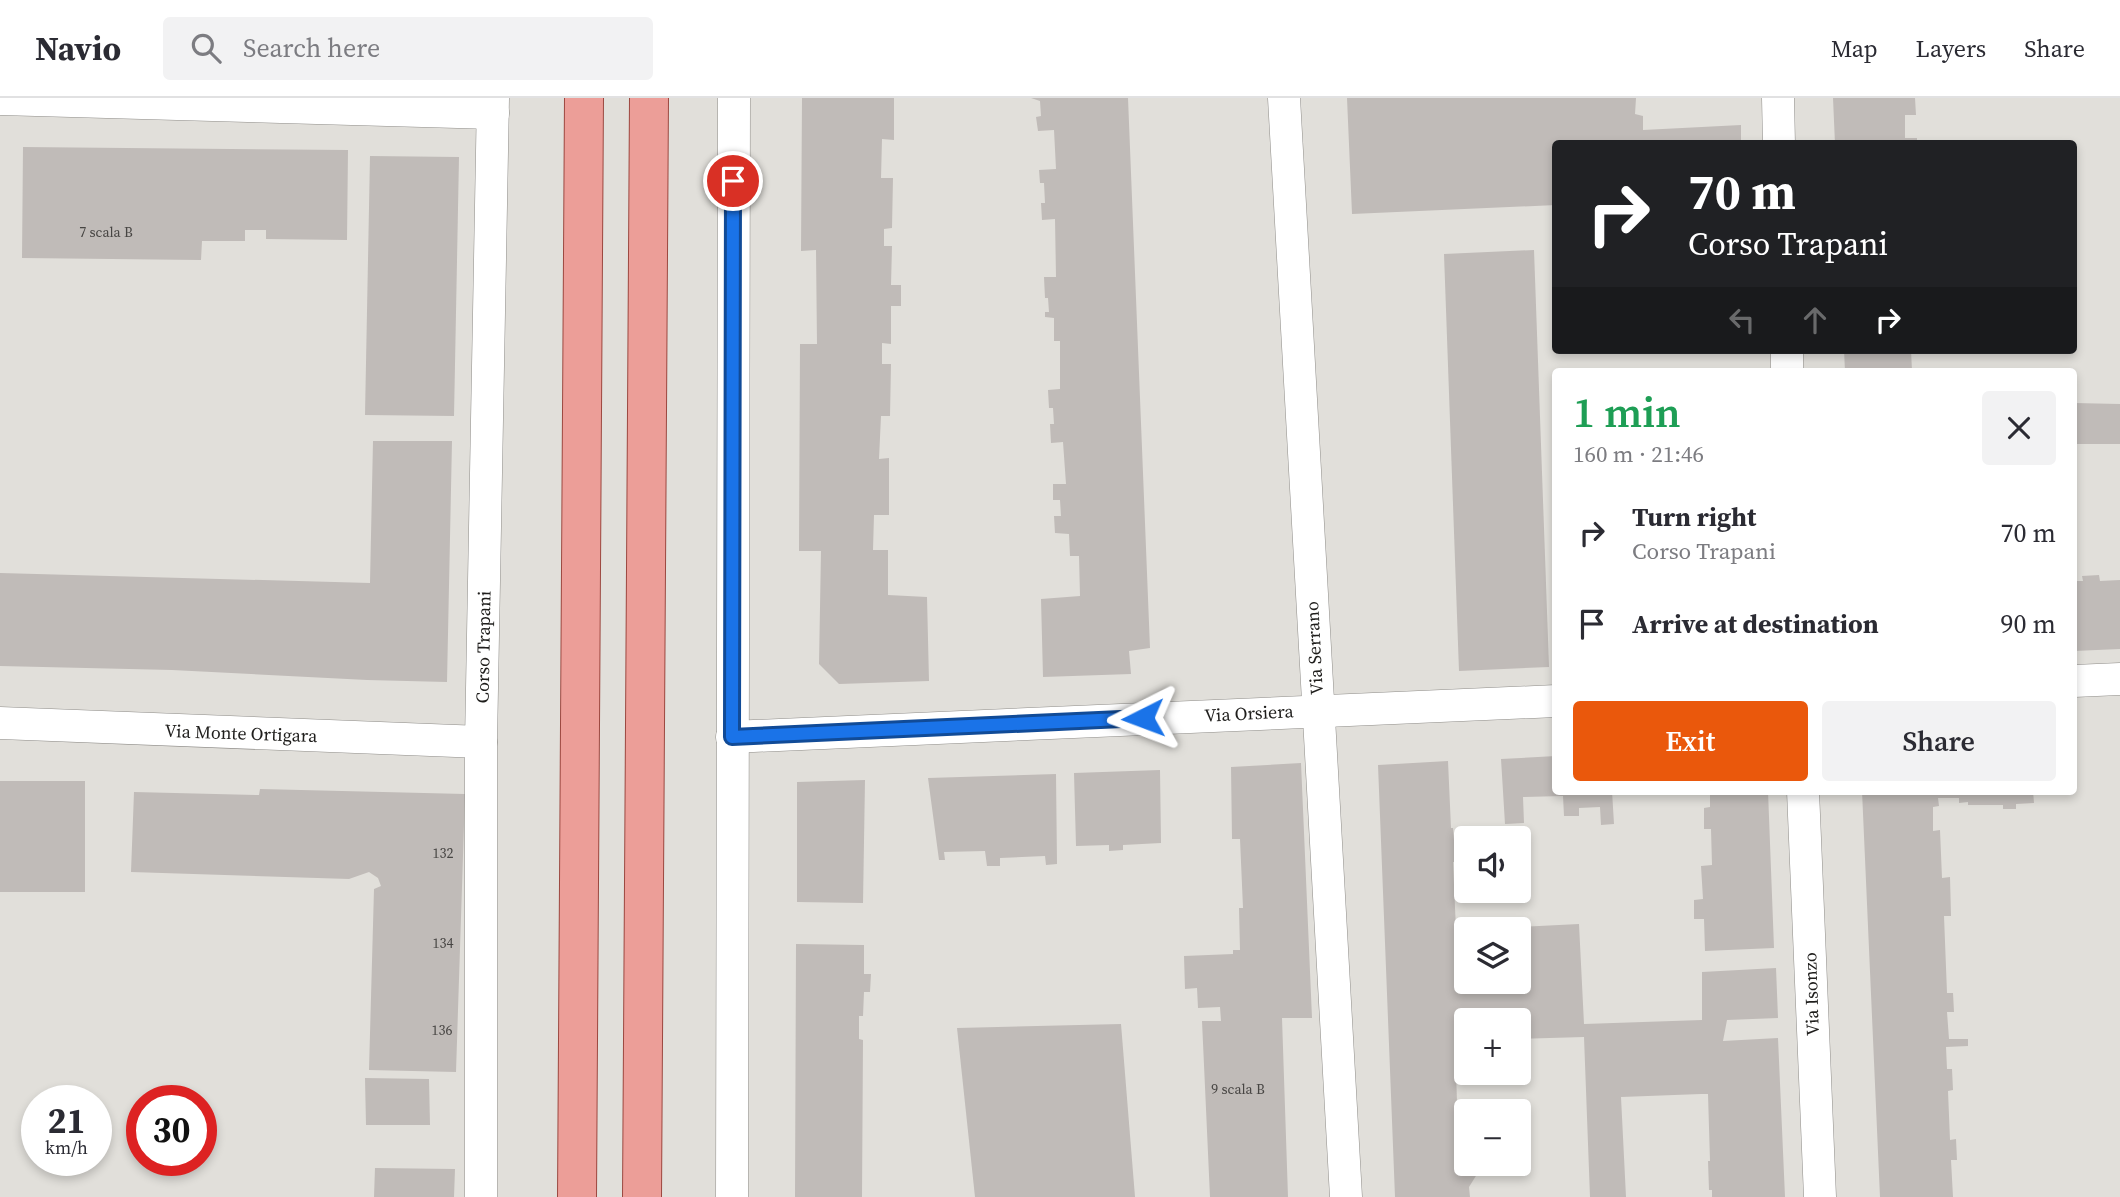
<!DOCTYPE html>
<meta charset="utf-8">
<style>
:root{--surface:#fff;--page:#f2f2f3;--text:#2b2b33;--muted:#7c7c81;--line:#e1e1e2;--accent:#ea580c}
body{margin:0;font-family:"Source Serif 4",serif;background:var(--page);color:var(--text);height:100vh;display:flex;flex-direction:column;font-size:26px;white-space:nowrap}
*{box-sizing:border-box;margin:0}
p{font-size:23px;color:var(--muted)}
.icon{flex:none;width:38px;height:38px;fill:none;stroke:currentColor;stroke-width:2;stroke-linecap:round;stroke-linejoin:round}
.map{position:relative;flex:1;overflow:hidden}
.drawer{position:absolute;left:1552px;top:270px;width:525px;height:427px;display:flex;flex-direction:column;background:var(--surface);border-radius:7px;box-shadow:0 4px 10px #0003}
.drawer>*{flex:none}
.guide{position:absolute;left:1552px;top:42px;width:525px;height:214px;border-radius:7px;box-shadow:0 4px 10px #0003;background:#202124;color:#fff;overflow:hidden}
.fabs{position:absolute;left:1454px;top:728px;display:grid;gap:14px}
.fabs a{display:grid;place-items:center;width:77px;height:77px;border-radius:7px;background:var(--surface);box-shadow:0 4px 10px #0003;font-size:35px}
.speed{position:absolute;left:21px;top:987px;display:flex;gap:14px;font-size:35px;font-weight:700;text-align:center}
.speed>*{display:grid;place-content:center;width:91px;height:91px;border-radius:50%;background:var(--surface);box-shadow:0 4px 10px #0003;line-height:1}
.speed small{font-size:18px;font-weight:400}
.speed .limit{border:10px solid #d22;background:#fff;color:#111}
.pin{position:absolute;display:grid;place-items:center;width:60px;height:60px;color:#fff;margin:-30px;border:4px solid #fff;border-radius:50%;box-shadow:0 2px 7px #0007}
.me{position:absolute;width:77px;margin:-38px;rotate:267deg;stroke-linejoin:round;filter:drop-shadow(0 0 5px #0008)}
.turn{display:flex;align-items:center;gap:24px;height:147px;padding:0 21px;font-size:32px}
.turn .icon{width:91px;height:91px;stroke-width:2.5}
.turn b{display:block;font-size:49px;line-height:60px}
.lanes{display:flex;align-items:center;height:66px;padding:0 21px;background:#0003;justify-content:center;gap:35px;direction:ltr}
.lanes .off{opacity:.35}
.round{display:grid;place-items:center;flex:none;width:74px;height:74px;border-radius:7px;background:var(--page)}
.overview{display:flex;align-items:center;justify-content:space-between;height:119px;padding:0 21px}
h1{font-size:42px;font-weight:600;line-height:52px;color:#1e9e55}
.cta{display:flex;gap:14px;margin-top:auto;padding:14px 21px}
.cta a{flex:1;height:80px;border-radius:7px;background:var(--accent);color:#fff;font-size:28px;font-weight:600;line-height:80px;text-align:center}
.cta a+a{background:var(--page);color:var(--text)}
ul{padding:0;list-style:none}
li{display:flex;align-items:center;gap:21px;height:91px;padding:0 21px}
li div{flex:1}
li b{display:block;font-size:26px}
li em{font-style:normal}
header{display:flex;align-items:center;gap:42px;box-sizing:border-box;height:98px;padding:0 35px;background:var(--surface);border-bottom:2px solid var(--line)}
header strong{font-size:33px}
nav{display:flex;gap:38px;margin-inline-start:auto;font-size:24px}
.search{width:490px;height:63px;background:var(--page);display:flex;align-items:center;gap:18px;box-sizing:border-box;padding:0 24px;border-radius:7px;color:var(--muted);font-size:26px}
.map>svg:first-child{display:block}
.building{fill:#c0bbb8}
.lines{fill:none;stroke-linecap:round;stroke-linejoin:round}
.street-casing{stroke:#8f8d89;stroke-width:33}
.primary-casing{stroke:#9c4840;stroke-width:40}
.street{stroke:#fff;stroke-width:32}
.primary{stroke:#ec9e98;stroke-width:38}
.route-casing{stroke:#114b97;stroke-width:18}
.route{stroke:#1a73e8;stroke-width:12}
.labels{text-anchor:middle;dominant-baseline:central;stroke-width:6;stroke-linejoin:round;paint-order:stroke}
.number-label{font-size:14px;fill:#474543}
.street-label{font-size:18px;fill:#1f1e1c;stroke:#fff}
</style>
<header>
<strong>Navio</strong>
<div class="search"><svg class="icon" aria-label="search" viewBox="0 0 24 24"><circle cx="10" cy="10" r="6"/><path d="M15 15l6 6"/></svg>Search here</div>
<nav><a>Map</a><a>Layers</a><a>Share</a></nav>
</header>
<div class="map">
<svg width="2120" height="1099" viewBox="0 0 2120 1099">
<rect width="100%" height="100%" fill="#e1dfda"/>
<g class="building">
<polygon points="802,0 894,0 894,42 882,41 881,80 893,80 892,130 884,131 884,148 892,148 891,187 901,187 901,208 891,208 891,246 882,245 882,266 891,266 890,318 881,318 879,361 889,360 889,417 874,417 873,452 888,452 888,497 927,499 929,583 839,586 819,566 821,453 799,453 800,246 817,246 816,152 801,153"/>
<polygon points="1031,0 1128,0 1150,550 1129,553 1131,576 1043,579 1041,501 1080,498 1079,458 1070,458 1069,436 1055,435 1054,418 1061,418 1060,402 1053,402 1053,386 1066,386 1063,344 1051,345 1050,326 1054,326 1053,310 1049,310 1048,292 1060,291 1060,243 1054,243 1054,220 1045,219 1045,214 1049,214 1048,200 1045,200 1044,179 1056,179 1055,121 1042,122 1041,105 1045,105 1044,85 1040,85 1039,72 1056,71 1054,32 1038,33 1036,19 1041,18 1040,3"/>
<polygon points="1347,0 1636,0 1635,16 1643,18 1643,32 1741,27 1741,46 1556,46 1556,107 1352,116"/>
<polygon points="1833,0 1915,0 1916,17 1905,17 1905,40 1917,40 1917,46 1835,46"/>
<polygon points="23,49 348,52 347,142 266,141 266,132 245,132 245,143 202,143 201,162 22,160"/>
<polygon points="370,58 459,59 454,318 365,317"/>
<polygon points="1534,152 1549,569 1459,573 1444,156"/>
<polygon points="1844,252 1911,252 1912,273 1845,273"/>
<polygon points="2074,305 2120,306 2120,346 2074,346"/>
<polygon points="373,343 452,343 447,584 367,582 172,572 0,568 0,475 370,485"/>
<polygon points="2099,477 2100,483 2120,482 2120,551 2074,553 2074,483 2083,483 2082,478"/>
<polygon points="1556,658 1556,693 1612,693 1614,726 1601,727 1600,709 1579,710 1579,718 1564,718 1563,698 1523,699 1524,725 1505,726 1501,661"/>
<polygon points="1448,663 1451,730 1453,730 1455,755 1466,755 1466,764 1453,764 1456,832 1466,831 1466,859 1458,859 1459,879 1466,879 1466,884 1519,884 1519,829 1579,826 1584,926 1702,922 1702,874 1776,870 1778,920 1727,922 1723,943 1778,940 1785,1099 1712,1099 1712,1092 1709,1092 1708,1063 1710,1063 1708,996 1701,996 1621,999 1626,1099 1590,1099 1584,939 1519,941 1519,922 1466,922 1466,942 1455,942 1458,1035 1466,1034 1466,1066 1478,1066 1479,1073 1469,1089 1470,1099 1395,1099 1378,667"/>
<polygon points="1301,665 1312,920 1282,920 1288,1099 1210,1099 1202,923 1221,923 1220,909 1198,910 1197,890 1185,891 1184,858 1233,856 1233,852 1240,852 1239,810 1243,810 1240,741 1232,741 1231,669"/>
<polygon points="1160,672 1161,745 1123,747 1123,752 1109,753 1109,747 1076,748 1074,675"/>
<polygon points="1056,676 1057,766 1046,767 1045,758 1000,760 1000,768 987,768 985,753 944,754 945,762 939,762 928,680"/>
<polygon points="865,682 863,805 797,804 797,684"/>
<rect x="0" y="683" width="85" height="111"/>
<polygon points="260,691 465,696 456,974 369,972 374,791 381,788 378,780 369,774 349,781 131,774 134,694 259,697"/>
<polygon points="1710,693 1768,693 1774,850 1705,853 1704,821 1694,821 1694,802 1703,801 1701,768 1712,767 1711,731 1704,731 1704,710 1710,709"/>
<polygon points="1862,693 2033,693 2034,705 2016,706 2016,711 2003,711 2003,707 1968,707 1968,704 1959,705 1959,700 1938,700 1939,708 1933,709 1933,733 1940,732 1942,780 1950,779 1951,818 1944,818 1947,895 1953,895 1954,914 1947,914 1949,941 1968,941 1968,948 1946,949 1947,971 1952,971 1953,992 1948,993 1950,1042 1956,1041 1957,1062 1951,1062 1953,1099 1880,1099"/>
<polygon points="796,846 864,847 864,876 871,876 870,894 864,894 863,918 859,918 859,941 863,942 862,1099 795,1099"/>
<polygon points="1121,926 1135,1099 975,1099 957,930"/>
<polygon points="365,980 429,981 430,1027 366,1027"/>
<polygon points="375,1070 455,1071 454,1099 374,1099"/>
</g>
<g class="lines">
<defs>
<g id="street">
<polyline points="1284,0 1346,1099"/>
<polyline points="1778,0 1779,46"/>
<polyline points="0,1 493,15"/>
<polyline points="1787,252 1787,273"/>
<polyline points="2074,583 2120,581"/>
<polyline points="0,625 481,644"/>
<polyline points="732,639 1556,603"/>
<polyline points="1803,693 1820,1099"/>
<polyline points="481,1099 481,644 493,0"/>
<polyline points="732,1099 734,0"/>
</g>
<g id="primary">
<polyline points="577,1099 584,0"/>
<polyline points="642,1099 649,0"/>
</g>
</defs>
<use href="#street" class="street-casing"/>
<use href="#primary" class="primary-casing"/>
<use href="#street" class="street"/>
<use href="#primary" class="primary"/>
</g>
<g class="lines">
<defs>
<polyline id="route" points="733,83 732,639 1143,620"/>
</defs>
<use href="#route" class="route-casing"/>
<use href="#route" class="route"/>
</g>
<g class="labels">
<g class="number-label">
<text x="106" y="134">7 scala B</text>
<text x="443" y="755">132</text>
<text x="443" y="845">134</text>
<text x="442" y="932">136</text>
<text x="1238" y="991">9 scala B</text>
</g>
<g class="street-label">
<text transform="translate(483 549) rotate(-89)">Corso Trapani</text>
<text transform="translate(1314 550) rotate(-93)">Via Serrano</text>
<text transform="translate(1249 615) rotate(-3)">Via Orsiera</text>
<text transform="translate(241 635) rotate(2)">Via Monte Ortigara</text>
<text transform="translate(1811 896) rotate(-92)">Via Isonzo</text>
</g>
</g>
</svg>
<div class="fabs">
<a><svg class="icon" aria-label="sound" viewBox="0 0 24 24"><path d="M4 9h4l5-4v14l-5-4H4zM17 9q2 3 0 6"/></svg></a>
<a><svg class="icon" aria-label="layers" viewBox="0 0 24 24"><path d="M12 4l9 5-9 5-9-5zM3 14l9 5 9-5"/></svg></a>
<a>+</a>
<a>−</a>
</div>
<div class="speed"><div>21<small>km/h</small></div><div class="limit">30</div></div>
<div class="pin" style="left:733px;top:83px;background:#d93025"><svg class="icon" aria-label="arrive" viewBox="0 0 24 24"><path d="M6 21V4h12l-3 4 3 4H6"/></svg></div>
<svg class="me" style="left:1143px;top:620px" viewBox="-20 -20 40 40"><path d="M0-17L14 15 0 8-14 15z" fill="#1a73e8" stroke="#fff" stroke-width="4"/></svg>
<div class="guide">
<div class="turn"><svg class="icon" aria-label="right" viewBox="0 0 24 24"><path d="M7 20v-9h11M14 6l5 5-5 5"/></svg><div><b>70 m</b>Corso Trapani</div></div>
<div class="lanes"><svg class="icon off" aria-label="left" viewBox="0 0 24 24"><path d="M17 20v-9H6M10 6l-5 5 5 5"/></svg><svg class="icon off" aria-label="ahead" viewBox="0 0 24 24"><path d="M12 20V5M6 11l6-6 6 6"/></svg><svg class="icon" aria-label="right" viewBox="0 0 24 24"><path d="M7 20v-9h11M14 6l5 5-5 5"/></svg></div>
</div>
<section class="drawer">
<div class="overview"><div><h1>1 min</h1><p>160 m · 21:46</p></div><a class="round"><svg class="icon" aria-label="close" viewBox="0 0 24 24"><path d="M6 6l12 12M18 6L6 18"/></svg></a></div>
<ul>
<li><svg class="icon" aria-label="right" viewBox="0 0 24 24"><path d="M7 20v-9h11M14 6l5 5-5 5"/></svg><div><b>Turn right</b><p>Corso Trapani</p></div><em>70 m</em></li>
<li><svg class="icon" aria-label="arrive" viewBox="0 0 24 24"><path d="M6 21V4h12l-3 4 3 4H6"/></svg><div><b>Arrive at destination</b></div><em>90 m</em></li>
</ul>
<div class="cta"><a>Exit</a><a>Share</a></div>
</section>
</div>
